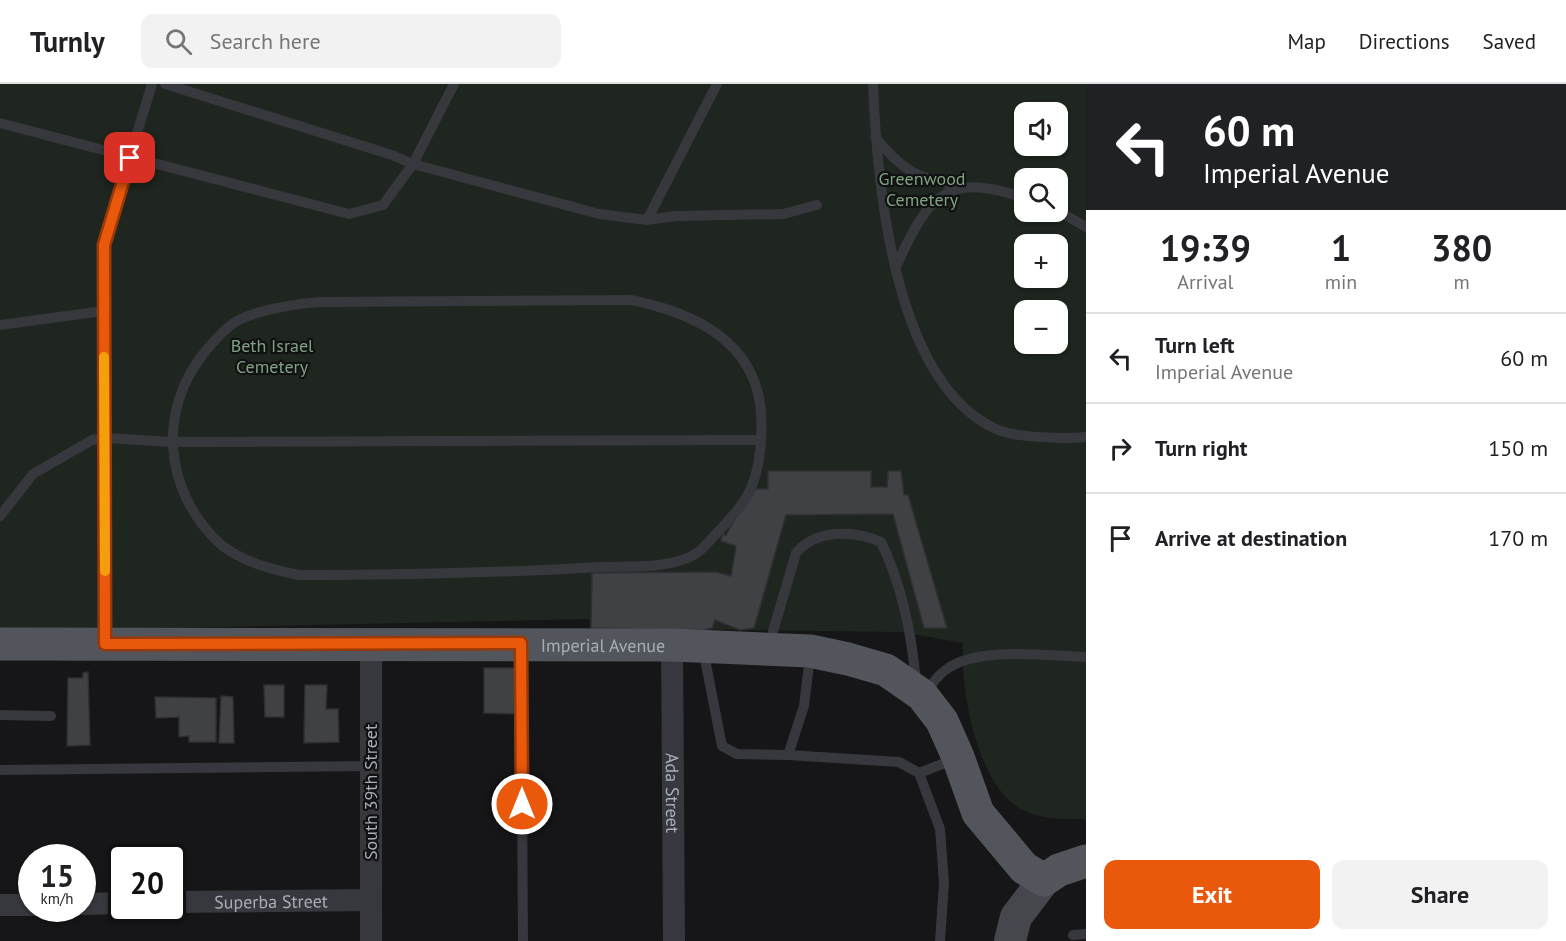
<!DOCTYPE html>
<meta charset="utf-8">
<style>
:root{--surface:#fff;--page:#f2f2f2;--text:#202124;--muted:#757577;--line:#e0e0e0;--accent:#ea580c}
body{margin:0;font-family:"PT Sans",sans-serif;background:var(--page);color:var(--text);height:100vh;display:flex;flex-direction:column;font-size:22px;white-space:nowrap}
*{box-sizing:border-box;margin:0}
p{font-size:20px;color:var(--muted)}
.icon{flex:none;width:33px;height:33px;fill:none;stroke:currentColor;stroke-width:2;stroke-linecap:round;stroke-linejoin:round}
.map{position:relative;flex:1;overflow:hidden}
.drawer{display:flex;flex-direction:column;background:var(--surface);width:480px}
.drawer>*{flex:none}
.top-card{background:#202124;color:#fff;overflow:hidden}
.tools{position:absolute;left:1014px;top:18px;display:grid;gap:12px}
.tools a{display:grid;place-items:center;width:54px;height:54px;border-radius:12px;background:var(--surface);box-shadow:0 2px 4px #0004;font-size:30px}
.speed{position:absolute;left:18px;top:760px;display:flex;gap:12px;font-size:30px;font-weight:700;text-align:center}
.speed>*{display:grid;place-content:center;width:78px;height:78px;border-radius:50%;background:var(--surface);box-shadow:0 2px 4px #0004;line-height:1}
.speed small{font-size:15px;font-weight:400}
.speed .limit{border:3px solid #111;border-radius:9px;background:#fff;color:#111}
.pin{position:absolute;display:grid;place-items:center;width:51px;height:51px;color:#fff;margin:-26px;border-radius:12px;box-shadow:0 3px 9px #0006}
.me{position:absolute;width:66px;margin:-33px;rotate:0deg;stroke-linejoin:round;filter:drop-shadow(0 0 4px #0008)}
.turn{display:flex;align-items:center;gap:21px;height:126px;padding:0 18px;font-size:27px}
.turn .icon{width:78px;height:78px;stroke-width:2.5}
.turn b{display:block;font-size:42px;line-height:51px}
.eta{display:flex;justify-content:space-evenly;align-items:center;height:102px;text-align:center}
.eta b{font-size:36px;font-weight:800;line-height:42px}
.action{display:flex;gap:12px;margin-top:auto;padding:12px 18px}
.action a{flex:1;height:69px;border-radius:12px;background:var(--accent);color:#fff;font-size:24px;font-weight:800;line-height:69px;text-align:center}
.action a+a{background:var(--page);color:var(--text)}
ul{padding:0;list-style:none}
li{display:flex;align-items:center;gap:18px;height:90px;padding:0 18px;border-top:2px solid var(--line)}
li div{flex:1}
li b{display:block;font-size:22px}
li em{font-style:normal}
header{display:flex;align-items:center;gap:36px;box-sizing:border-box;height:84px;padding:0 30px;background:var(--surface);border-bottom:2px solid var(--line)}
header strong{font-size:28px}
nav{display:flex;gap:33px;margin-inline-start:auto;font-size:21px}
.search{width:420px;height:54px;background:var(--page);display:flex;align-items:center;gap:15px;box-sizing:border-box;padding:0 21px;border-radius:12px;color:var(--muted);font-size:22px}
main{display:flex;flex:1;min-height:0}
.map>svg:first-child{display:block}
.green{fill:#1e261f;fill-rule:evenodd}
.building{fill:#404145;stroke:#303034;stroke-width:1.5}
.lines{fill:none;stroke-linecap:round;stroke-linejoin:round}
.lane{stroke:#37383d;stroke-width:10}
.street{stroke:#37383d;stroke-width:22}
.secondary{stroke:#45474d;stroke-width:32}
.primary{stroke:#53555c;stroke-width:33}
.route-casing{stroke:#983908;stroke-width:15}
.route{stroke:#ea580c;stroke-width:10}
.slow{stroke:#f59e0b;stroke-width:10}
.labels{text-anchor:middle;dominant-baseline:central;stroke-width:4.5;stroke-linejoin:round;paint-order:stroke}
.park-label{font-size:18px;fill:#7fa381;stroke:#111113}
.street-label{font-size:18px;fill:#a8adb8;stroke:#111113}
</style>
<header>
<strong>Turnly</strong>
<div class="search"><svg class="icon" aria-label="search" viewBox="0 0 24 24"><circle cx="10" cy="10" r="6"/><path d="M15 15l6 6"/></svg>Search here</div>
<nav><a>Map</a><a>Directions</a><a>Saved</a></nav>
</header>
<main>
<div class="map">
<svg width="1086" height="857" viewBox="0 0 1086 857">
<rect width="100%" height="100%" fill="#161618"/>
<path class="green" d="M0 0H1086V735C1064 735 1043 736 1023 726 977 704 960 605 963 559L900 548 590 544V535L123 545H0ZM1024 28H1058V62H1024ZM1024 94H1058V128H1024ZM1024 160H1058V194H1024ZM1024 226H1058V260H1024Z"/>
<g class="building">
<polygon points="768,387 871,387 871,403 887,403 888,387 901,387 904,411 908,411 947,544 924,544 893,430 786,431 754,544 740,546 715,536 712,544 703,546 591,544 592,489 716,488 731,492 736,462 721,457 723,450 726,451 752,405 768,405"/>
<polygon points="484,584 517,584 518,630 484,629"/>
<polygon points="88,588 90,661 67,662 68,594 83,594 83,589"/>
<polygon points="264,601 284,601 284,633 265,633"/>
<polygon points="305,601 327,601 326,625 338,625 339,658 304,659"/>
<polygon points="221,612 233,613 234,659 219,659"/>
<polygon points="155,613 216,614 216,658 189,658 189,652 179,653 179,633 156,634"/>
</g>
<g class="lines">
<g class="lane">
<polyline points="165,0 392,71 413,80 599,130 647,136 676,132 783,130 817,121"/>
<path d="M873 0C877 99 893 298 996 345 1015 354 1065 355 1086 353"/>
<polyline points="0,39 349,130 383,121 413,80 454,0"/>
<path d="M875 53C904 88 915 93 959 102"/>
<polyline points="1058,127 1086,143"/>
<polyline points="647,136 717,0"/>
<path d="M896 183C927 114 945 86 1024 114"/>
<path d="M631 216C685 227 743 250 758 309 764 334 762 374 753 399 746 419 730 435 716 450 710 456 704 464 697 469 670 486 628 482 599 483 499 489 399 491 299 491 271 485 237 477 216 456 164 404 158 326 204 269 213 258 225 244 237 237 263 224 293 220 322 218Z"/>
<polyline points="0,241 103,227"/>
<polyline points="0,432 33,390 92,356 106,354 172,358 760,356"/>
<polyline points="105,557 103,161 152,0"/>
<path d="M769 561 796 469C816 445 854 446 881 458 902 501 912 552 916 599"/>
<polyline points="521,563 523,857"/>
<polyline points="703,565 722,662 737,670 788,671 804,622 810,572"/>
<path d="M925 609C932 601 938 590 947 585 978 562 1048 572 1086 573"/>
<polyline points="0,631 51,632"/>
<polyline points="788,671 899,678 919,689 940,745 944,799 940,857"/>
<polyline points="0,686 370,682"/>
<polyline points="919,689 955,675"/>
<polyline points="1073,851 1086,850"/>
</g>
<g class="street">
<polyline points="371,559 371,857"/>
<path id="s1" d="M672 561 674 857"/>
<path id="s2" d="M172 818 370 816"/>
<polyline points="82,820 122,819"/>
<polyline points="0,821 32,821"/>
</g>
<polyline class="secondary" points="1010,857 1016,833 1044,796"/>
<path class="primary" id="s3" d="M0 560 672 561 810 567 848 575 886 586 922 611 942 637 958 673 978 729 1024 784 1044 796 1059 786 1086 777"/>
</g>
<g class="lines">
<defs>
<polyline id="route" points="130,74 104,161 105,560 521,559 522,720"/>
</defs>
<use href="#route" class="route-casing"/>
<use href="#route" class="route"/>
<polyline class="slow" points="104,273 105,487"/>
</g>
<g class="labels">
<g class="park-label">
<text x="922" y="94">Greenwood<tspan x="922" dy="21">Cemetery</tspan></text>
<text x="272" y="261">Beth Israel<tspan x="272" dy="21">Cemetery</tspan></text>
</g>
<g class="street-label">
<text stroke="none"><textPath href="#s3" startOffset="603">Imperial Avenue</textPath></text>
<text transform="translate(370 708) rotate(-90)">South 39th Street</text>
<text stroke="none"><textPath href="#s1" startOffset="148">Ada Street</textPath></text>
<text stroke="none"><textPath href="#s2" startOffset="99">Superba Street</textPath></text>
</g>
</g>
</svg>
<div class="tools">
<a><svg class="icon" aria-label="sound" viewBox="0 0 24 24"><path d="M4 9h4l5-4v14l-5-4H4zM17 9q2 3 0 6"/></svg></a>
<a><svg class="icon" aria-label="search" viewBox="0 0 24 24"><circle cx="10" cy="10" r="6"/><path d="M15 15l6 6"/></svg></a>
<a>+</a>
<a>−</a>
</div>
<div class="speed"><div>15<small>km/h</small></div><div class="limit">20</div></div>
<div class="pin" style="left:130px;top:74px;background:#d93025"><svg class="icon" aria-label="arrive" viewBox="0 0 24 24"><path d="M6 21V4h12l-3 4 3 4H6"/></svg></div>
<svg class="me" style="left:522px;top:720px" viewBox="-20 -20 40 40"><circle r="17" fill="#ea580c" stroke="#fff" stroke-width="3"/><path d="M0-11L8 9 0 5-8 9z" fill="#fff"/></svg>
</div>
<section class="drawer">
<div class="top-card">
<div class="turn"><svg class="icon" aria-label="left" viewBox="0 0 24 24"><path d="M17 20v-9H6M10 6l-5 5 5 5"/></svg><div><b>60 m</b>Imperial Avenue</div></div>
</div>
<div class="eta">
<div><b>19:39</b><p>Arrival</p></div>
<div><b>1</b><p>min</p></div>
<div><b>380</b><p>m</p></div>
</div>
<ul>
<li><svg class="icon" aria-label="left" viewBox="0 0 24 24"><path d="M17 20v-9H6M10 6l-5 5 5 5"/></svg><div><b>Turn left</b><p>Imperial Avenue</p></div><em>60 m</em></li>
<li><svg class="icon" aria-label="right" viewBox="0 0 24 24"><path d="M7 20v-9h11M14 6l5 5-5 5"/></svg><div><b>Turn right</b></div><em>150 m</em></li>
<li><svg class="icon" aria-label="arrive" viewBox="0 0 24 24"><path d="M6 21V4h12l-3 4 3 4H6"/></svg><div><b>Arrive at destination</b></div><em>170 m</em></li>
</ul>
<div class="action"><a>Exit</a><a>Share</a></div>
</section>
</main>
